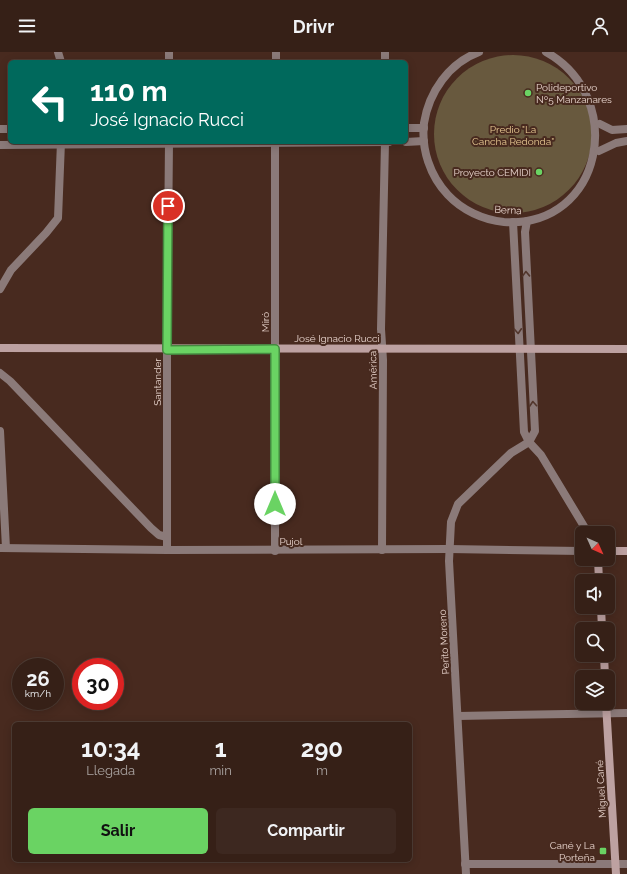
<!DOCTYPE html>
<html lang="es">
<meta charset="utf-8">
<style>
:root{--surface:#362017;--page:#3d2820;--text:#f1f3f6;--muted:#aaa3a1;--line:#503e36;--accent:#6ad363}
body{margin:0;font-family:Raleway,sans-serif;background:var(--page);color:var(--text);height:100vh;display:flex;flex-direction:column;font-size:15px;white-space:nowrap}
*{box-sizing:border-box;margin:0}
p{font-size:13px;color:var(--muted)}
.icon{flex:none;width:22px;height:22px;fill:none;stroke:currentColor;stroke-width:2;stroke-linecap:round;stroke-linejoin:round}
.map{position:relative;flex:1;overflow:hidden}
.drawer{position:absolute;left:12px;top:670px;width:400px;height:140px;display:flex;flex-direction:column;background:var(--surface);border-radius:6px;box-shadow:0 2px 10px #0003,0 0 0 1px var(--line)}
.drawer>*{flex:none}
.top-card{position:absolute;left:8px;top:8px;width:400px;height:84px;border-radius:6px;box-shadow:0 2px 10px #0003,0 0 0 1px var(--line);background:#00695c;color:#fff;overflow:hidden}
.needle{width:26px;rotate:135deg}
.buttons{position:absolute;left:575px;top:474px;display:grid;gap:8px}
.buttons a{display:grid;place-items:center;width:40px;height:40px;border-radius:6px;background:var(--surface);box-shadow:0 2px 10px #0003,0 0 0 1px var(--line);font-size:20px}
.speed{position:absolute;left:12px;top:606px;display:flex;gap:8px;font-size:20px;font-weight:700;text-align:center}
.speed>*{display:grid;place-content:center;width:52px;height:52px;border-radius:50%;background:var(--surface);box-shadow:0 2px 10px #0003,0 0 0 1px var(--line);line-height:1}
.speed small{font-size:10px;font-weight:400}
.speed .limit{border:6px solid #d22;background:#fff;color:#111}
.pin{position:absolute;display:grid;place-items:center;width:34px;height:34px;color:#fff;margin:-17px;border:2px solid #fff;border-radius:50%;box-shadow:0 1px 4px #0007}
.me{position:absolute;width:44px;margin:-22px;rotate:0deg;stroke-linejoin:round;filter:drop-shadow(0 0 3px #0008)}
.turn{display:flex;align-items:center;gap:14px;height:84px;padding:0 16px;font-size:18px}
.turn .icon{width:52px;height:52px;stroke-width:2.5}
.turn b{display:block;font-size:28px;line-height:34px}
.eta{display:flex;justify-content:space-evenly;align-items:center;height:68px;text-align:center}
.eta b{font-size:24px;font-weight:700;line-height:28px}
.cta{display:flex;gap:8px;margin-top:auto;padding:8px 16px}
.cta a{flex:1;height:46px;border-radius:6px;background:var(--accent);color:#111;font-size:16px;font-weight:700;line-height:46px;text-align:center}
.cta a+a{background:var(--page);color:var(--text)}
header{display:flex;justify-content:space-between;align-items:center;height:52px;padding:0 16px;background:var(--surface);font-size:18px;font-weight:700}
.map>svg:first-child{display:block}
.green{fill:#68593e}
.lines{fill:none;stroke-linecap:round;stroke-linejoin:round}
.street{stroke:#8b7a79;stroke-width:8}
.secondary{stroke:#bda1a1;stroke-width:8}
.oneway{stroke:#52362c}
.route-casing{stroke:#458940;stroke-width:10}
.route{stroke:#6ad363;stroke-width:7}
.poi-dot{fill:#6ad363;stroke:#482a1f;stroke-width:1.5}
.labels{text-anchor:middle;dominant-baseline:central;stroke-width:4;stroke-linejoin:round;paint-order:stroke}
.poi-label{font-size:10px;fill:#e8d4cd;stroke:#482a1f;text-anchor:end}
.park-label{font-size:10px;fill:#eacb95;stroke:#482a1f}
.street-label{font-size:10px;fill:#e8d4cd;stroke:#482a1f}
</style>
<header><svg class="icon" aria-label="menu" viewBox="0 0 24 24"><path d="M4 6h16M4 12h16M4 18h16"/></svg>Drivr<svg class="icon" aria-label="person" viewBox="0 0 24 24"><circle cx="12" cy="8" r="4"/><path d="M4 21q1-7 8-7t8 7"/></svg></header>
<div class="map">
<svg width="627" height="822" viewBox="0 0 627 822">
<rect width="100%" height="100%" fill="#482a1f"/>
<circle class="green" cx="513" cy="82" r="79"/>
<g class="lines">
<g class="street">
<polyline points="58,0 61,10"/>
<polyline points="169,0 169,10"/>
<path d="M479 0C449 11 429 40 424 71 421 97 430 124 448 143 462 158 483 168 504 170 604 176 627 45 546 0"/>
<polyline points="276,10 276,0"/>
<polyline points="385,10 385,0"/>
<polyline points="600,72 612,78 627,77"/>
<polyline points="406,76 424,76"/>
<polyline points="0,77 10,77"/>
<polyline points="406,90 424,89"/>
<polyline points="0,93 389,90"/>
<polyline points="599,99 616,91 627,89"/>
<polyline points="513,170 524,380 529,390 541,403 588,481"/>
<polyline points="0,237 11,218 46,181 58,166 61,90"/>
<polyline points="0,321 10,329 151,476 159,483 167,485"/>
<polyline points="0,379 6,496"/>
<polyline points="0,496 167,498 449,497 582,499"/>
<polyline points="167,498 167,297 169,90"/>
<polyline points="382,498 383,308 381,277 385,90"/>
<polyline points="275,499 275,90"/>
<polyline points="458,664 627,661"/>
<polyline points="465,812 627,812"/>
<polyline points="466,822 449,509 451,470 458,452 511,401 529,390 535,379 525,180 527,169"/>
</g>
<g class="secondary">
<polyline points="0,296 627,297"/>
<polyline points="608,499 627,499"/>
<polyline points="598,507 599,529"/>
<polyline points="601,555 602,577"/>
<polyline points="604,603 605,625"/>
<polyline points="606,651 616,822"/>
</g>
</g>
<defs><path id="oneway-chevron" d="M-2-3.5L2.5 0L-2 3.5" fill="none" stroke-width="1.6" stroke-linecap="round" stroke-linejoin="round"/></defs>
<g class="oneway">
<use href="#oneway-chevron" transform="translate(526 222) rotate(-92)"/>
<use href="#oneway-chevron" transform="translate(518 279) rotate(87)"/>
<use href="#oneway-chevron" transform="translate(533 352) rotate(-94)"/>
</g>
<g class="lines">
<defs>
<polyline id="route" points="168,154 167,298 275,297 275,452"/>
</defs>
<use href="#route" class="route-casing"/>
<use href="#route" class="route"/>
</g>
<g class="poi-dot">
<circle cx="528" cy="41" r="4"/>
<circle cx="539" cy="120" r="4"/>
<rect x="599" y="795" width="8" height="8" rx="2"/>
</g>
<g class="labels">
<g class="poi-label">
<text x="536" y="35" text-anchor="start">Polideportivo<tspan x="536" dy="12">Nº5 Manzanares</tspan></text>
<text x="531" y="120">Proyecto CEMIDI</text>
<text x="595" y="793">Cané y La<tspan x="595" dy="12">Porteña</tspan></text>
</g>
<g class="park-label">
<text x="513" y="77">Predio "La<tspan x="513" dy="12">Cancha Redonda"</tspan></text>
</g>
<g class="street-label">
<text transform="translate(508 158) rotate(3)">Berna</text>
<text transform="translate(265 270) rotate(-90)">Miró</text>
<text x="337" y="286">José Ignacio Rucci</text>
<text transform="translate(373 318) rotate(-91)">América</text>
<text transform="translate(157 330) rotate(-90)">Santander</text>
<text x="291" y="489">Pujol</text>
<text transform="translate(444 590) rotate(-93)">Perito Moreno</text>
<text transform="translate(601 737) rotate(-93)">Miguel Cané</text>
</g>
</g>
</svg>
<div class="buttons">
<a><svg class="needle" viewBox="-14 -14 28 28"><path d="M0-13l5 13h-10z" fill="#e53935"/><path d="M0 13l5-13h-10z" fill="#aaa3a1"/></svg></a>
<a><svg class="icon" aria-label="sound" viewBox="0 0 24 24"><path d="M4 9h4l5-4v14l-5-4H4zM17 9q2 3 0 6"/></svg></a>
<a><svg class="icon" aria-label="search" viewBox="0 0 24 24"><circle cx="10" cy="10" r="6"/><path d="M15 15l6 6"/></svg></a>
<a><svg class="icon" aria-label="layers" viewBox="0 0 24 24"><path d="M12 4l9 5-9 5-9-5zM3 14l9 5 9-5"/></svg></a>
</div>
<div class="speed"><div>26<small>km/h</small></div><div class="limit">30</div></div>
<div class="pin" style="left:168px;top:154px;background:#d93025"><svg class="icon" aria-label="arrive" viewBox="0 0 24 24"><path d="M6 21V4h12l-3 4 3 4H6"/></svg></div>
<svg class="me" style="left:275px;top:452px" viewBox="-20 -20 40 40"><circle r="19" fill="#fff"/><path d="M0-13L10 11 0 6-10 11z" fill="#6ad363"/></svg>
<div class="top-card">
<div class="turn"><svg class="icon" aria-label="left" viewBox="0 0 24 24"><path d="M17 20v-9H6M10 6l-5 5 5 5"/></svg><div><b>110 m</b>José Ignacio Rucci</div></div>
</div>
<section class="drawer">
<div class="eta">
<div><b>10:34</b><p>Llegada</p></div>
<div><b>1</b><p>min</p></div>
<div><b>290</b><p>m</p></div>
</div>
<div class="cta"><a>Salir</a><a>Compartir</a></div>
</section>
</div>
